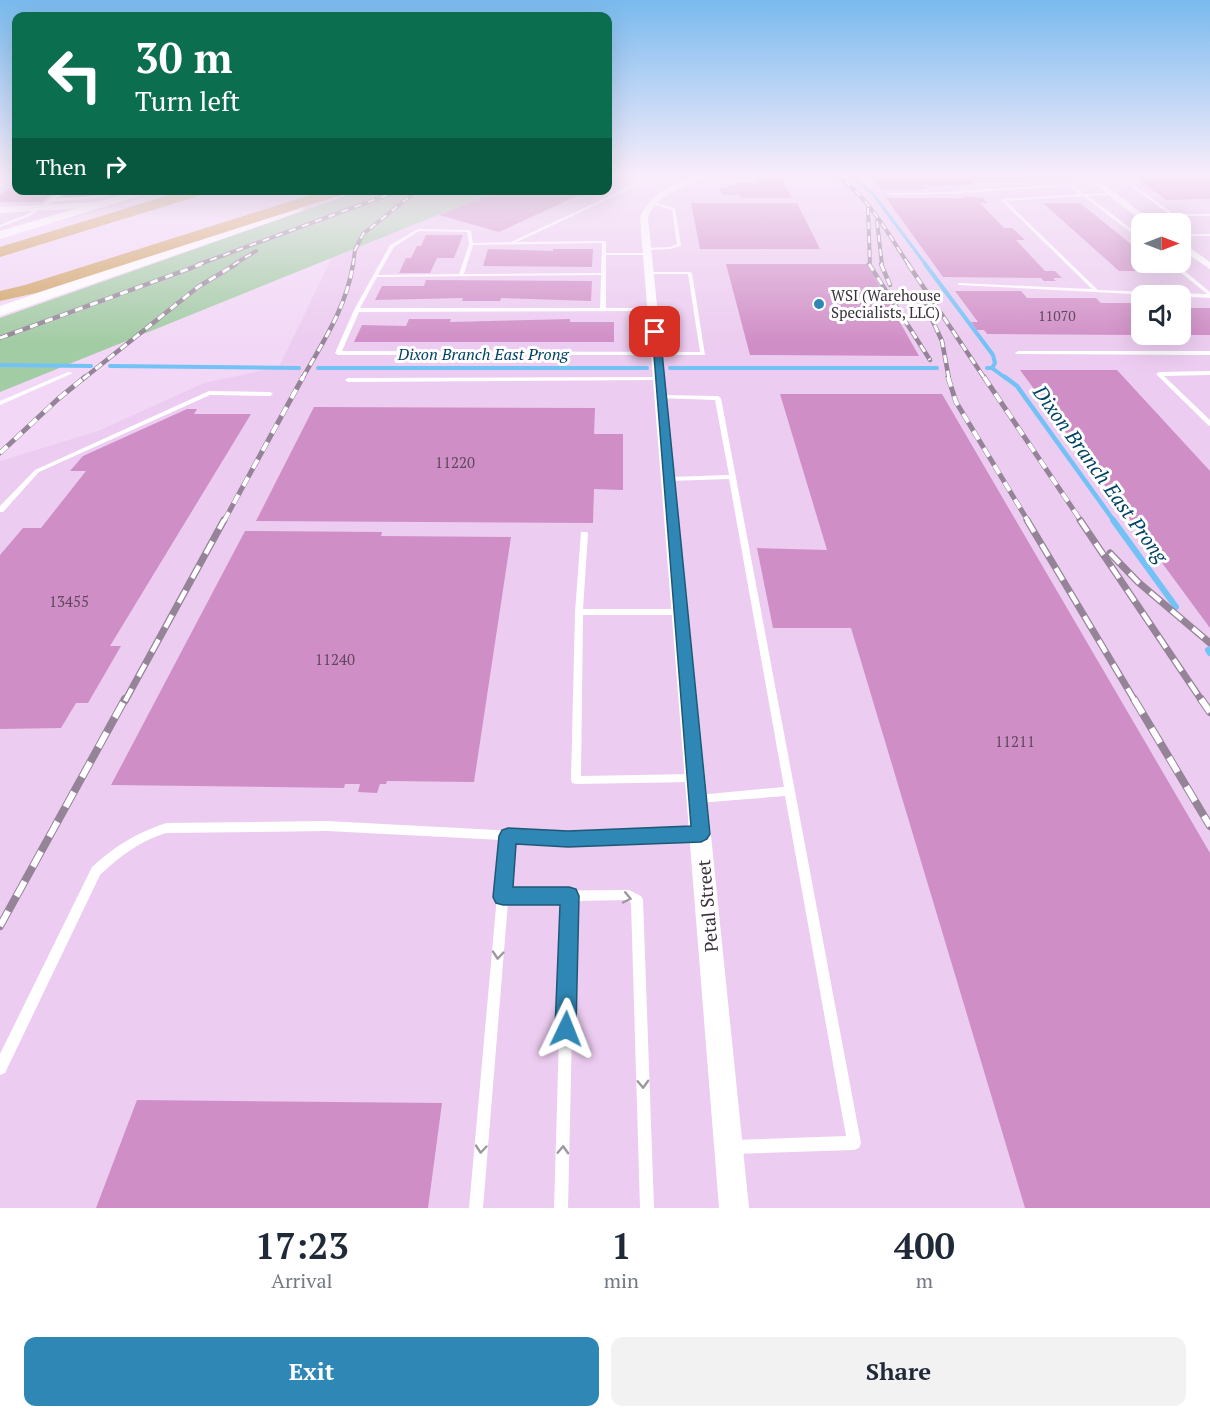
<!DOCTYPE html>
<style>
:root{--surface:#fff;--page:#f2f2f3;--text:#1f2937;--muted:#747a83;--accent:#2f87b5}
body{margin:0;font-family:"PT Serif",serif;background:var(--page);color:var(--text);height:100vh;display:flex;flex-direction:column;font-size:22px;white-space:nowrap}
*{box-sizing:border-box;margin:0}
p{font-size:20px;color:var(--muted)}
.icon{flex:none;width:33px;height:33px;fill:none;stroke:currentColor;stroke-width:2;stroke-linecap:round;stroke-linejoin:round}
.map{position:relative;height:1208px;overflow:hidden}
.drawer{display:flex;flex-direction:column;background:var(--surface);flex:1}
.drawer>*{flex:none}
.hud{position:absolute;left:12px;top:12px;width:600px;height:183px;border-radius:12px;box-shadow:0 6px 24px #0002;background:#0b6e4f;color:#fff;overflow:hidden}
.needle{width:39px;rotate:90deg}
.fabs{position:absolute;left:1131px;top:213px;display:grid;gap:12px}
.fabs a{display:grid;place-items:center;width:60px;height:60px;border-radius:12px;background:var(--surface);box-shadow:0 6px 24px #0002;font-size:30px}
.pin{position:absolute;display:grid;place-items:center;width:51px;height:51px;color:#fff;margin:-26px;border-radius:12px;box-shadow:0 3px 9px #0006}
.me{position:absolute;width:66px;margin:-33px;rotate:2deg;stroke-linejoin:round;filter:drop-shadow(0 0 4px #0008)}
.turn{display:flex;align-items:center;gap:21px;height:126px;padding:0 24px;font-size:27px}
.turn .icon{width:78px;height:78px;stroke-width:2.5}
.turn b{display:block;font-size:42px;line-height:51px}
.then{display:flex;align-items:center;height:57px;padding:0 24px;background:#0003;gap:12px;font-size:22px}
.eta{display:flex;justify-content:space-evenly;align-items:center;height:102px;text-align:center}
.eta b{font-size:36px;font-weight:700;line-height:42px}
.button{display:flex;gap:12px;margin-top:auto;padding:12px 24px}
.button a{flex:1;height:69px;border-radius:12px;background:var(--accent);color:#fff;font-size:24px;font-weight:700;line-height:69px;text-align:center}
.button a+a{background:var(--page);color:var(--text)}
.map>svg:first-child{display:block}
.built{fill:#ecccf0;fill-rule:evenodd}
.green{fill:#a2cca4}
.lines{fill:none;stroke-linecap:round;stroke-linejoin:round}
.stream-far3{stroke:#72c2f6;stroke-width:3}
.stream-far2{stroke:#72c2f6;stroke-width:4}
.stream-far1{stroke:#72c2f6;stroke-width:4.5}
.stream{stroke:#72c2f6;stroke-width:6}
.building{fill:#d08ec6}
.service{fill:#fff;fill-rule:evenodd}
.minor{fill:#fff;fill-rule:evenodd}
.tertiary{fill:#fff;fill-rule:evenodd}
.secondary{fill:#fff;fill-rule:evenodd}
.motorway{fill:#d0a361;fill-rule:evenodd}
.rail-far4-casing{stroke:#958498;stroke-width:4}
.rail-far3-casing{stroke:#958498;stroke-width:4.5}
.rail-far2-casing{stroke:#958498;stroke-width:5}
.rail-far1-casing{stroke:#958498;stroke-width:7}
.rail-casing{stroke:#958498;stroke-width:8}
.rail-far4{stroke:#fff;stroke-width:2;stroke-dasharray:7;stroke-linecap:butt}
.rail-far3{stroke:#fff;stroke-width:3;stroke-dasharray:8;stroke-linecap:butt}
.rail-far2{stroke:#fff;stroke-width:4;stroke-dasharray:10;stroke-linecap:butt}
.rail-far1{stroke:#fff;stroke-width:4.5;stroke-dasharray:14;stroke-linecap:butt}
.rail{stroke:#fff;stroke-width:6;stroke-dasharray:17;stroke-linecap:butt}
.oneway{stroke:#9d989e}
.route{fill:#2f87b5;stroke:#1f5876;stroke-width:1.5}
.poi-dot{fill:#2f87b5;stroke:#fff;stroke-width:2}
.labels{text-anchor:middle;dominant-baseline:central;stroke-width:6;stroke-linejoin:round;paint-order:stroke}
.far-number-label{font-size:14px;fill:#60485e}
.far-poi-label{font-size:15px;fill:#3b313c;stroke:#fff;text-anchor:start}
.number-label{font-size:15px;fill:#60485e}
.far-water-label{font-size:16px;font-style:italic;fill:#004264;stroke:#fff}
.street-label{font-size:18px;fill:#3b313c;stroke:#fff}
.water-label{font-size:20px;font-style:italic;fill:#004264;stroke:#fff}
</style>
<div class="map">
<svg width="1210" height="1208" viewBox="0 0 1210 1208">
<rect width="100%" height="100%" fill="#f2d8f6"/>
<g class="built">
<path d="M608 174H1210V1208H0V461L98 431 204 383 279 367 363 193 368 191 608 190ZM1142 224H1180V262H1142ZM1142 296H1180V334H1142Z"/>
<polygon points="16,177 16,190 161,191 103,210 0,236 0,187"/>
</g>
<polygon class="green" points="362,190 497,191 0,392 0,318"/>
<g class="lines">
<polyline class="stream-far3" points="849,174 873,194 926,265"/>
<g class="stream-far2">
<polyline points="925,264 993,355 995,363 992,368 987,368"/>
<polyline points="0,365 91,366"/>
<polyline points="110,366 299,368"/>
<polyline points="318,368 647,368"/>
<polyline points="670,368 937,368"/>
<polyline points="992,368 1007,379"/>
</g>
<polyline class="stream-far1" points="1005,377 1017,386 1114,521"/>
<g class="stream">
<polyline points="1113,520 1176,607"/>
<polyline points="1208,650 1210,653"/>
</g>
</g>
<g class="building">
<polygon points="608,174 627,174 608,183"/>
<polygon points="864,174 1063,174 1071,180 1020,180 1023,182 972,182 974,185 940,185 942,187 923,185 927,189 883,189"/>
<polygon points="1131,174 1210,174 1210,199 1166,200"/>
<polygon points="756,179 782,179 792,198 741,198 740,195 722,195 720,188 728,188 731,185 736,185 735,183 757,183"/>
<polygon points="16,184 16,190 59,190 42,202 0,202 0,195"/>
<polygon points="70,190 113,190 113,192 83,197 61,197"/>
<polygon points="500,190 590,190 499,232 439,215"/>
<polygon points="963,196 983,198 988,203 980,203 1004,228 1012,228 1025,240 1016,240 1045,271 1055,271 1062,278 1053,278 1056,281 1044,281 1041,278 943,277 886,198 965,198"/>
<polygon points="691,203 797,203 820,249 700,249"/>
<polygon points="1043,203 1080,203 1142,253 1142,262 1153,262 1163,271 1119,271"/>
<polygon points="426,235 463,235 454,258 437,258 430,273 399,273 406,258 411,258 417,246 421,246"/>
<polygon points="488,249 553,251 553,249 593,249 592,267 483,266"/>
<polygon points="726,264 867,264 919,356 750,355"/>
<polygon points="426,280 592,281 591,301 501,298 500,301 462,301 463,298 375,300 382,286 424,286"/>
<polygon points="955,291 1021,291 1027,298 1096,298 1101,303 1142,303 1142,335 987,334 984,330 977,330 971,322 978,322"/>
<rect x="1180" y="308" width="30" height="27"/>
<polygon points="409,319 451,319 450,322 570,319 570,322 614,322 614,342 354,342 362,325 406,326"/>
<polygon points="1020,370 1117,370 1210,471 1210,628"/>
<polygon points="780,394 942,394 1210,853 1210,1208 1025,1208 851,628 773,628 757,548 827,550"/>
<polygon points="314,407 595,408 594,434 623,434 623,490 594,489 593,523 256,521"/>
<polygon points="187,409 197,409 194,414 251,414 110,646 121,646 88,703 76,703 61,728 0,729 0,555 23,528 41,528 86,471 70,471 83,456"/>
<polygon points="245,531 382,532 381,536 511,537 474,782 387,781 386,784 380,784 377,793 358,792 360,784 345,784 344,788 111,785"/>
<polygon points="137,1100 442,1103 428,1208 96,1208"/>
</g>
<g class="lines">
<g class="service">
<path d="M657 174H662L517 242 604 241 606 242V253H650V254L648 255H606V308H653L655 309V311L359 312 342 351 700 352 688 274H649L647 273 649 272H690L692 273 705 355H338L335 353 354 310 390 245 418 229 469 230 471 231 473 243 511 242ZM419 231 467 232 469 244 459 274 378 275 394 247ZM602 243 601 273 464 274 473 245ZM601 275 600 308H360L377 277Z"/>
<polygon points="730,174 739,174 737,175"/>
<polygon points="1114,174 1118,174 1174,214 1210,214 1210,216 1140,216 1141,214 1169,214"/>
<polygon points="1069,184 1085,194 1113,193 1112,195 1088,196 1142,237 1142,241 1083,196 1006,201 1098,290 1207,294 1168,262 1174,262 1210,292 1210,298 958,285 958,283 960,283 1092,289 1001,200 1003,199 1080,194 1068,186 947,194 891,195 889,194 891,193 947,192"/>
<polygon points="64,190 69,190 55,199 95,196 122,190 133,190 95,198 51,202 30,216 0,227 0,225 28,214"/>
<polygon points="649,201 675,208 681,246 670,249 645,250 645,248 647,248 670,247 677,244 672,210 649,203"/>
<rect x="1180" y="234" width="30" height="2"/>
<polygon points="1018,351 1210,351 1210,355 1016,354 1015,353"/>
<polygon points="1210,371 1210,375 1164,376 1210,420 1210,426 1208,425 1156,374 1159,372"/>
<polygon points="68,372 73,373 0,405 0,401"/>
<polygon points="659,377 661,378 661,380 348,382 345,380 348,378"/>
<polygon points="209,391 270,392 273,394 270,396 210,395 39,472 3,512 0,512 0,506 35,470"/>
<polygon points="661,395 718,396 721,398 861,1143 859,1148 854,1150 732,1154 727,1152 725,1147 727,1142 732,1140 846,1136 785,796 698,803 694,802 693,799 694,796 698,795 784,787 729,479 669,481 666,479 669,477 729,475 715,400 659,398 659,396"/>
<polygon points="581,532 587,532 588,534 583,609 680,609 684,612 680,615 583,615 581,776 693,774 697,775 698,778 697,781 693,782 576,784 572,783 571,780 575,612"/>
<path d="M327 821 568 834 700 829 704 831 705 834 704 837 700 839 568 844 513 841 509 891 629 890 641 896 643 900 654 1208H640L631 903 628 900 575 901 568 1208H554L563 901 508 902 483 1208H469L502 840 327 831 166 833C140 841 120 856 100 875L5 1073 0 1075V1054L92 867C115 846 136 833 166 823Z"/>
</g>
<g class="minor">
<path d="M700 174H710C688 189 660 189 648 217L749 1208H719L640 217C652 191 675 184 700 174Z"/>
<polygon points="1081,174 1090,174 1156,224 1146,224"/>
<polygon points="1180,241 1210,262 1210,269 1180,249"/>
</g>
<polygon class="tertiary" points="101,202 106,205 105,207 0,213 0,207"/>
<g class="secondary">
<polygon points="5,174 16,174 16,176 0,185 0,177"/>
<polygon points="139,190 158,190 0,239 0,231"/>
<polygon points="298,204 304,208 302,211 0,316 0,306"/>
</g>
<g class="motorway">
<polygon points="186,190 210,190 208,193 0,257 0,247"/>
<polygon points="326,190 349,190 347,193 36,293 0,301 0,291 25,285"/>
</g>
<defs>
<g id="rail-far4">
<path d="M833 174C867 193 887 233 909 265"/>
<polyline points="868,208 870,265"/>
<polyline points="877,221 882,265"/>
<polyline points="197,265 401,190"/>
<polyline points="233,265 256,251"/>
<polyline points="353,265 355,250 363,234 418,190"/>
</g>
<g id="rail-far3">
<polyline points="869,264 930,360"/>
<polyline points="881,264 890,285"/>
<polyline points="908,264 985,379"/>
<polyline points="921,296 942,341 949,379"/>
<polyline points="0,338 202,264"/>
<polyline points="83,379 198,287 236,264"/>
<path d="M302 379C323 342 347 306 353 264"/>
</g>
<g id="rail-far2">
<polyline points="948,377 956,402 1028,521"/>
<polyline points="984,377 1081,521"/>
<polyline points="0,453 58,399 85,377"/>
<polyline points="224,521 303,377"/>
</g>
<g id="rail-far1">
<polyline points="1027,520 1135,701"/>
<polyline points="1080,520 1202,701"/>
<polyline points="1110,553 1138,582 1210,643"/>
<polyline points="125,701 224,520"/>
</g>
<g id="rail">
<polyline points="1134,699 1210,826"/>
<polyline points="1201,699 1210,712"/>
<polyline points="0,926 125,699"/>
</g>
</defs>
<use href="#rail-far4" class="rail-far4-casing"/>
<use href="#rail-far3" class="rail-far3-casing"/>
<use href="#rail-far2" class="rail-far2-casing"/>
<use href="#rail-far1" class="rail-far1-casing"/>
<use href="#rail" class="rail-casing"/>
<use href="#rail-far4" class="rail-far4"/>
<use href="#rail-far3" class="rail-far3"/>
<use href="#rail-far2" class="rail-far2"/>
<use href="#rail-far1" class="rail-far1"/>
<use href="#rail" class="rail"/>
</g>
<defs><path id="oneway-chevron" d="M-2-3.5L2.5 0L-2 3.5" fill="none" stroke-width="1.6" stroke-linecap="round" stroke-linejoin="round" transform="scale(1.5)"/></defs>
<g class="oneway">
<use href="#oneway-chevron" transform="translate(627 898) rotate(12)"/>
<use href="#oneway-chevron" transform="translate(498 955) rotate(95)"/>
<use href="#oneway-chevron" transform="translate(643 1084) rotate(88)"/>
<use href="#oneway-chevron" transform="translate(481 1149) rotate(95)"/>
<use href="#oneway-chevron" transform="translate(563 1150) rotate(-88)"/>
</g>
<linearGradient id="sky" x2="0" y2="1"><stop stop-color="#79baee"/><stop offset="0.51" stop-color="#f9edfb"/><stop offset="1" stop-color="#f9edfb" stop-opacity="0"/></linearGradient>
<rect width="1210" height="343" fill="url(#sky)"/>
<polygon class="route" points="652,330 660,332 710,834 707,839 701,842 568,847 516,844 513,887 569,887 576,889 579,896 576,1029 573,1037 566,1040 558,1037 555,1029 560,905 503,905 496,903 493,897 499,836 502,830 508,828 568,831 691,826"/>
<circle class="poi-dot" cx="819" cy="304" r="6"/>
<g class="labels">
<g class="far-number-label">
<text x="1057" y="315">11070</text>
</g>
<g class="far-poi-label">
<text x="831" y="295">WSI (Warehouse<tspan x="831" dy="17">Specialists, LLC)</tspan></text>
</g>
<g class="number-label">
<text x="455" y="462">11220</text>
<text x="69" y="601">13455</text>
<text x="335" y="659">11240</text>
<text x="1015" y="741">11211</text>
</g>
<g class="far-water-label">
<text x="483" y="354">Dixon Branch East Prong</text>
</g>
<g class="street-label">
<text transform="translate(707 906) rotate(-95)">Petal Street</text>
</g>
<g class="water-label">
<text transform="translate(1101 474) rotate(54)">Dixon Branch East Prong</text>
</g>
</g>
</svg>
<div class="fabs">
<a><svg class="needle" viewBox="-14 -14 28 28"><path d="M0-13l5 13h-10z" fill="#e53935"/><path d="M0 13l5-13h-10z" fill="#747a83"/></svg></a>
<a><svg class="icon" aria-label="sound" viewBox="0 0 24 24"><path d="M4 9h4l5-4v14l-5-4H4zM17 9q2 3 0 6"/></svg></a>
</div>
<div class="pin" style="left:655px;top:332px;background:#d93025"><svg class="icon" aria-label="arrive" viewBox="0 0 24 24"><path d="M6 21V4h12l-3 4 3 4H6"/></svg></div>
<svg class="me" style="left:566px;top:1029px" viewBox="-20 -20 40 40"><path d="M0-17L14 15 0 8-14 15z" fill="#2f87b5" stroke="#fff" stroke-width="4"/></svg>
<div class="hud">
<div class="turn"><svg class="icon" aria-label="left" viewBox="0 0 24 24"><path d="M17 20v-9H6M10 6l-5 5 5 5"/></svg><div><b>30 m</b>Turn left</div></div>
<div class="then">Then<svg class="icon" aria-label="right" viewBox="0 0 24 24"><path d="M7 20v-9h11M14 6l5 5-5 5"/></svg></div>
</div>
</div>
<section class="drawer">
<div class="eta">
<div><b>17:23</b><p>Arrival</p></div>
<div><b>1</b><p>min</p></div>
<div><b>400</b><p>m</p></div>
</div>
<div class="button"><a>Exit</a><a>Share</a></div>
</section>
